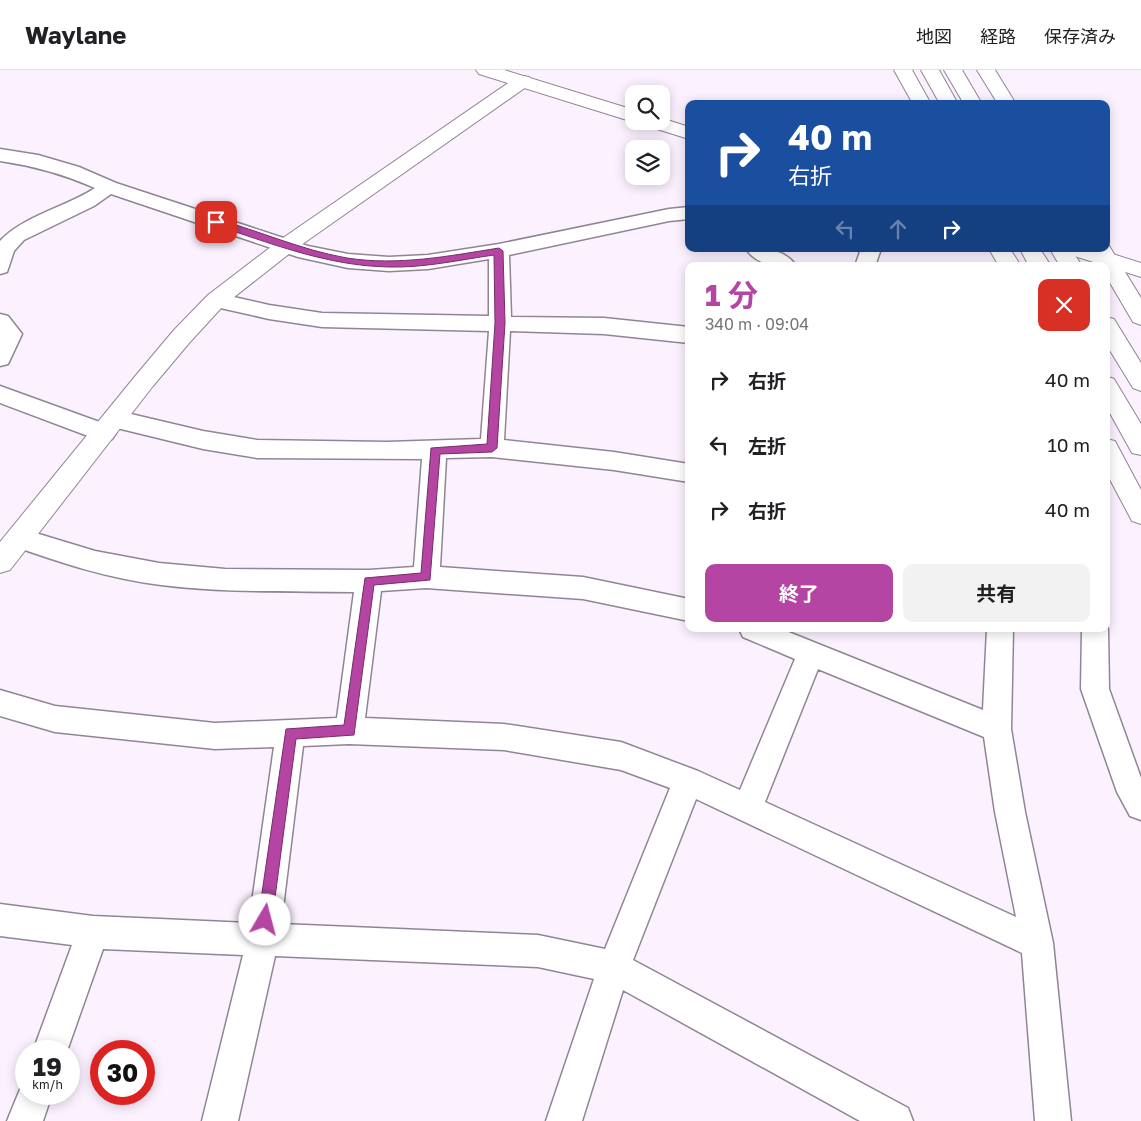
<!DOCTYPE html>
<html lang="ja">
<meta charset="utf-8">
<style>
:root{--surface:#fff;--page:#f2f2f2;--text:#202124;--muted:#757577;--line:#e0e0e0;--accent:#b445a3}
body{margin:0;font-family:"Golos Text","Noto Sans JP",sans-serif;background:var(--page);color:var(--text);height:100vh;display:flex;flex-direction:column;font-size:19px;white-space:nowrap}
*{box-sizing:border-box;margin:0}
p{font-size:16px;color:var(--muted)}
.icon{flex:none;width:28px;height:28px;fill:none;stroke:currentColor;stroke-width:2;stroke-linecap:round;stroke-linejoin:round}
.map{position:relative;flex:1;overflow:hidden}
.sheet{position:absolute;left:685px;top:192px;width:425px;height:370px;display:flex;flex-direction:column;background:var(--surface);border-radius:10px;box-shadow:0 2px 12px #0003}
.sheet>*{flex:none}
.hud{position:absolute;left:685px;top:30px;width:425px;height:152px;border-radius:10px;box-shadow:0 2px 12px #0003;background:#1a4fa0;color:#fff;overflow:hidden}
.tools{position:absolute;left:625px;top:15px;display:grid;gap:10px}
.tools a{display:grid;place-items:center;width:45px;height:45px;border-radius:10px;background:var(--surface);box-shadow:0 2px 12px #0003;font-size:25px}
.speed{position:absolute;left:15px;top:970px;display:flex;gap:10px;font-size:25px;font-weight:700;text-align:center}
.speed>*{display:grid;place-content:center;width:65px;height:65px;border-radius:50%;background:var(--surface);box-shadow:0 2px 12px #0003;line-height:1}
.speed small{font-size:12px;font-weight:400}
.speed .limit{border:8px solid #d22;background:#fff;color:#111}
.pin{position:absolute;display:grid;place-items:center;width:42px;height:42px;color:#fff;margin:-21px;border-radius:10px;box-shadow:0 2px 8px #0006}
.me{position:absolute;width:55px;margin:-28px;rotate:8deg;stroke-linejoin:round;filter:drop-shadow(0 0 4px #0008)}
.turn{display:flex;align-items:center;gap:18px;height:105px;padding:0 20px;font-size:22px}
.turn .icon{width:65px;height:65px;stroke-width:2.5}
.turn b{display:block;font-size:35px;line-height:42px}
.lanes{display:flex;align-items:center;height:48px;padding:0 20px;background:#0003;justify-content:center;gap:25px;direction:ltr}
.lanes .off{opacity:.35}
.round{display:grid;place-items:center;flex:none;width:52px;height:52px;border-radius:10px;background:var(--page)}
.head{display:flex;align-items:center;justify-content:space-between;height:85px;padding:0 20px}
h1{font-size:30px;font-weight:700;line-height:38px;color:var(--accent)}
.cta{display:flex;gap:10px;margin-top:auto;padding:10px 20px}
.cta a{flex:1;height:58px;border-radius:10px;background:var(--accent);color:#fff;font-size:20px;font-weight:700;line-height:58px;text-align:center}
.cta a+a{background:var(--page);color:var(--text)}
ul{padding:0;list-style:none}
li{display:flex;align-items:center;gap:15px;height:65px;padding:0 20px}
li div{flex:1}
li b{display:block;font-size:19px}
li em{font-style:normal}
header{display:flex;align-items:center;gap:30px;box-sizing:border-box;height:70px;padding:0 25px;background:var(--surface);border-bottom:1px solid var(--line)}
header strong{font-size:24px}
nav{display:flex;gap:28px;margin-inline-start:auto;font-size:18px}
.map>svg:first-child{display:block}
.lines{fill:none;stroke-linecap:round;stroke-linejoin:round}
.minor-casing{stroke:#918595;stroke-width:3}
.tertiary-casing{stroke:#918595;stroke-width:2}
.secondary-casing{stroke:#918595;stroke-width:2}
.trunk-casing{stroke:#918595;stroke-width:2}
.minor{fill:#fff;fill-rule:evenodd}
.tertiary{fill:#fff;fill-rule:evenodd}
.secondary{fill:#fff;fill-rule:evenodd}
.trunk{fill:#fff;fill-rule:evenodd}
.route{fill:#b445a3;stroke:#752d6a}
</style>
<header>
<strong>Waylane</strong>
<nav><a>地図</a><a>経路</a><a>保存済み</a></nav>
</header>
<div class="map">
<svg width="1141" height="1051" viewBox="0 0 1141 1051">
<rect width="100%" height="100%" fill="#fcf1ff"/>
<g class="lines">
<defs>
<g id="minor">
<path d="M0 79 38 85 79 97 116 113 308 176 348 184 389 187 428 185 499 174 669 139 689 137V149L669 151 509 185 511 247 604 248 689 257V273L604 264 510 261 504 370 614 382 689 394V412L614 400 492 387 446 388 440 497 583 507 689 529V551L583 529 426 518 381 521 365 648 504 654 621 672 698 701 740 720 795 589 743 567 739 559H781L983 640 987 559H1013L1011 659 1025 742 1053 873 1071 1051H1035L1022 883 696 729 633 890 908 1038 913 1051H860L623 920 582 1051H546L594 909 538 897 275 886 238 1051H202L243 885 103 879 67 981H33L72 875 0 866V834L93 846 249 853 274 677 215 679 55 662 0 646V620L55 636 215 653 337 648 354 522C290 521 225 523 161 515 109 509 59 492 10 475L6 468 10 461 19 458 95 481 159 493 225 499 369 500 414 497 422 389 257 388 203 379 113 357 116 363 112 369 104 372 0 333V316L105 354 102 349 106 343 114 340 203 361 257 370 387 372 481 369 489 261 322 257 269 249 216 237 209 235 205 230 209 225 216 223 269 235 322 243 489 246V189L428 199 389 201 348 198 298 187 111 124 94 136 24 170 14 181 7 202 0 204V171C23 146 66 137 95 118 63 104 34 96 0 91ZM818 599 984 667 995 742 1016 847 765 732ZM349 674 504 680 621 700 670 718 605 879 538 865 281 854 303 676Z"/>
<path d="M746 179C763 178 786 179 796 196 779 197 757 196 746 179Z"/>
<polygon points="861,179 881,179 875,196 855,196"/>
<polygon points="0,244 8,246 22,264 8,294 0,296"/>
<polygon points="1106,554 1108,559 1109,619 1141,708 1141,750 1130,746 1117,722 1081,619 1082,559 1106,559"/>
<polygon points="26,1010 26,1024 52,1024 43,1051 7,1051 23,1012"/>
</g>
<polygon id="tertiary" points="523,6 529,7 532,11 529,15 294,180 224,235 190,272 153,316 10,500 0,503 0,472 137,304 174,260 208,225 280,170 517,7"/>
<g id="secondary">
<polygon points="476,0 504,0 634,40 634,51 635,51 627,50 479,4"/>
<polygon points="661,48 689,57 689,69 644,55 642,51 661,51"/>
<polygon points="1065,179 1097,179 1141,193 1141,207 1068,184"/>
</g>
<g id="trunk">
<polygon points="894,0 912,0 931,34 913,34"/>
<polygon points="921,0 939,0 958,34 940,34"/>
<polygon points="944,0 962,0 982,34 964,34"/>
<polygon points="977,0 995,0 1016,34 998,34"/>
<polygon points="1106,174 1108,174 1141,228 1141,255 1133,252 1106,206 1106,196 1100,196 1090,179 1106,179"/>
<polygon points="989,179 1010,179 1021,196 999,196"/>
<polygon points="1020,179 1040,179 1051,196 1029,196"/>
<polygon points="1050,179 1071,179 1082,196 1060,196"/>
<polygon points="1106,247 1114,249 1141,293 1141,321 1133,318 1106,274"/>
<polygon points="1106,306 1114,309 1141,354 1141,385 1132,383 1106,336"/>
<polygon points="1106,369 1115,371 1141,420 1141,454 1132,451 1106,402"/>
</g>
</defs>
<use href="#minor" class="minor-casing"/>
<use href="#tertiary" class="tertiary-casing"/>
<use href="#secondary" class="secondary-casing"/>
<use href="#trunk" class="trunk-casing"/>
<use href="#minor" class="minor"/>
<use href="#tertiary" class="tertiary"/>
<use href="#secondary" class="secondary"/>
<use href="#trunk" class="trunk"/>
</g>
<path class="route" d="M216 149C260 161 301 180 347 188 398 196 449 186 499 178L503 181 505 253 497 378 492 382 440 384 430 510 374 515 354 665 296 669 272 850 270 854 265 856 260 854 258 850 286 659 344 655 365 508 421 503 431 378 487 374 495 253 494 185C459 190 424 198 389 197 327 196 270 173 212 154L211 152Z"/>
</svg>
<div class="tools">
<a><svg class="icon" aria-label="search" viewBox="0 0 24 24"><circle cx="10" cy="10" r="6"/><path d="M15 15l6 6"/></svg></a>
<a><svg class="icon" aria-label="layers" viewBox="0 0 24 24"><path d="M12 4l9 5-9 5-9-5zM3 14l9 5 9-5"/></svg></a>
</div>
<div class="speed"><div>19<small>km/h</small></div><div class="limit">30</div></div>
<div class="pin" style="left:216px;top:152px;background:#d93025"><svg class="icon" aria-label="arrive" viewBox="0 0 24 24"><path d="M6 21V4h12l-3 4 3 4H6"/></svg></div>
<svg class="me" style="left:265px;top:850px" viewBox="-20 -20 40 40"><circle r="19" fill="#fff"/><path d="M0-13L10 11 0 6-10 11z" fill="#b445a3"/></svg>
<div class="hud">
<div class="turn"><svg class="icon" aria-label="right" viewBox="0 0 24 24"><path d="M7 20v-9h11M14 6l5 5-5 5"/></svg><div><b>40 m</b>右折</div></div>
<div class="lanes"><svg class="icon off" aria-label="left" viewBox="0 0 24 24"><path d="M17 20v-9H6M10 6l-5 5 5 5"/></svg><svg class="icon off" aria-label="ahead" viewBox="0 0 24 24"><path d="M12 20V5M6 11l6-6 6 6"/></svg><svg class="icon" aria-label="right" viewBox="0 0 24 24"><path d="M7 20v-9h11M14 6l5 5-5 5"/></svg></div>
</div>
<section class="sheet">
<div class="head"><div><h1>1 分</h1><p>340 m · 09:04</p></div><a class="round" style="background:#d93025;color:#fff"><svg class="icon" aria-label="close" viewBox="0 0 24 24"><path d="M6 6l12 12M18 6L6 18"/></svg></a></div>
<ul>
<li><svg class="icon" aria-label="right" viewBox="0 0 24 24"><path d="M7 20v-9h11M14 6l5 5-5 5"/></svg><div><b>右折</b></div><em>40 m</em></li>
<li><svg class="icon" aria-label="left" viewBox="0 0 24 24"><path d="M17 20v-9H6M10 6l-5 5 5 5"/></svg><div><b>左折</b></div><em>10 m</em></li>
<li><svg class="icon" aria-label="right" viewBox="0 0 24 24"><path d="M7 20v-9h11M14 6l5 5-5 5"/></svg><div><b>右折</b></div><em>40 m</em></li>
</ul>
<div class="cta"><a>終了</a><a>共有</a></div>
</section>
</div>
